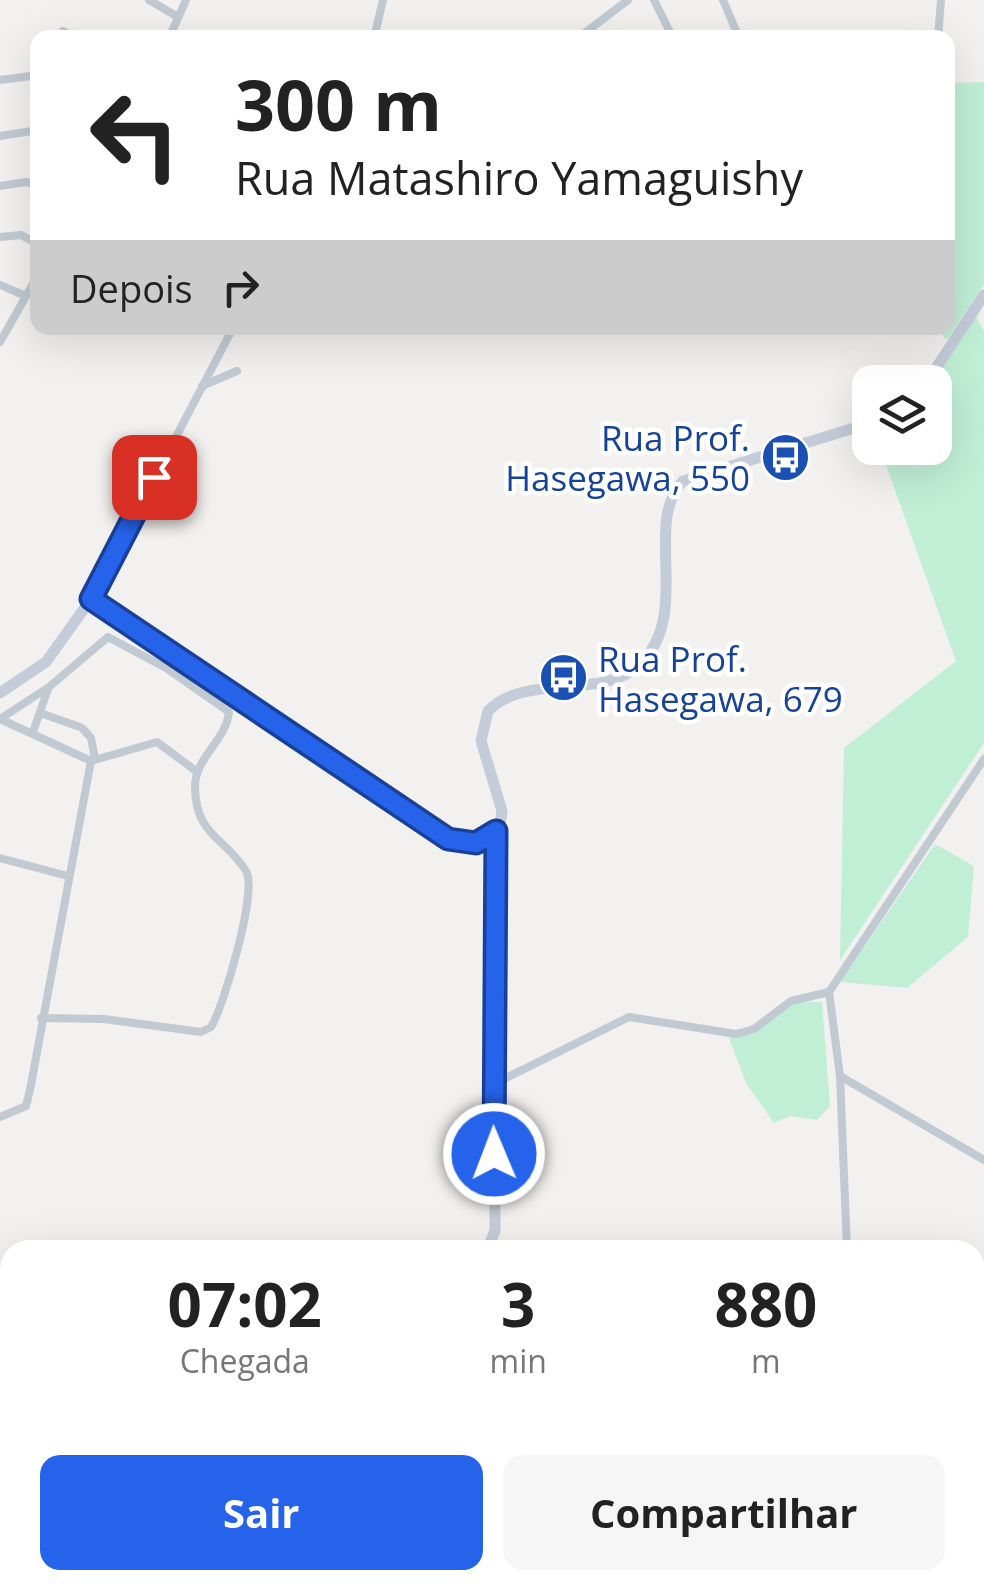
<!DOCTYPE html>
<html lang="pt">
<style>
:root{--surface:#fff;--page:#f6f6f6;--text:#222;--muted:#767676;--accent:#2563eb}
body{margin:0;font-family:"Open Sans",sans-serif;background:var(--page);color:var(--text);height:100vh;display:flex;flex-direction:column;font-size:38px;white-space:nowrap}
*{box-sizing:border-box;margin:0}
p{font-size:32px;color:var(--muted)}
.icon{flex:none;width:55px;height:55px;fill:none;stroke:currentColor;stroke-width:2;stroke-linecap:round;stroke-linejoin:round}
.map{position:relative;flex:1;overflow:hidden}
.sheet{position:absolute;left:0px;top:1240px;width:985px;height:350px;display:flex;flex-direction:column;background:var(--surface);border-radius:30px 30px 0 0;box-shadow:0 10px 40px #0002}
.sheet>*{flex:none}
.guide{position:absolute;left:30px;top:30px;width:925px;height:305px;border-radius:20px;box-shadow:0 10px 40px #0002;background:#fff;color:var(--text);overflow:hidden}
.tools{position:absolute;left:852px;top:365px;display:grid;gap:20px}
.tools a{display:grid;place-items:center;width:100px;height:100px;border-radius:20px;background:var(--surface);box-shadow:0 10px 40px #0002;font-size:50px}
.pin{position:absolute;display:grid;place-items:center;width:85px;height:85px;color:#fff;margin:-42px;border-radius:20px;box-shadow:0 5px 15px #0006}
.me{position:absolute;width:110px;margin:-55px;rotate:359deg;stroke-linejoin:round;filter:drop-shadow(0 0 8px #0008)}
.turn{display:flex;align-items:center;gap:35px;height:210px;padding:0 40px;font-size:45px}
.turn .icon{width:130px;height:130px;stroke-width:2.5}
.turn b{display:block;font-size:70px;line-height:85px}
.then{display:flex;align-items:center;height:95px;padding:0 40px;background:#0003;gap:20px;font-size:38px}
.eta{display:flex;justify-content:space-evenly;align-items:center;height:170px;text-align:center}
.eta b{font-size:60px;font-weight:700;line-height:70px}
.cta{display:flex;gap:20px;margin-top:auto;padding:20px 40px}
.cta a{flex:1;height:115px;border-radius:20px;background:var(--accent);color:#fff;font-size:40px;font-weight:700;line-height:115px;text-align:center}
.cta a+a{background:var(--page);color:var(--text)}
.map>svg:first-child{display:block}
.green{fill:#c0efd6}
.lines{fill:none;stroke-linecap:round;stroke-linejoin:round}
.street{stroke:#c1c9d2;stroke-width:8}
.secondary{stroke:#c3ccd8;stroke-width:11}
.route-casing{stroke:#184099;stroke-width:25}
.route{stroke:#2563eb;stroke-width:18}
.labels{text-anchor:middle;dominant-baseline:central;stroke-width:9;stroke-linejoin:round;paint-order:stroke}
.transit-label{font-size:35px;fill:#164399;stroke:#fff;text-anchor:end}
</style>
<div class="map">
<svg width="984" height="1590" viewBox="0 0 984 1590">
<rect width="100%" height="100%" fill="#f3f0f0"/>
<g class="green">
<polygon points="984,82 984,285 947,340 936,328 948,328 948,83"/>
<polygon points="976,316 984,331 984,743 840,960 844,748 956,661 880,448 935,448 935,382 930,382"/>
<polygon points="935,844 974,866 968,937 907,988 840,982"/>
<polygon points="795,1002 822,1002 830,1106 817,1120 790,1116 774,1123 746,1083 729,1038"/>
</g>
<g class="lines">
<g class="street">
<polyline points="149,0 178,17"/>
<polyline points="654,0 673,38"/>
<polyline points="723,0 739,38"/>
<polyline points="63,31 76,38"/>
<polyline points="169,38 186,0"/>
<polyline points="374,38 383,0"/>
<polyline points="578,38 628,0"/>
<polyline points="938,38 941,0"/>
<polyline points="0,80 38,75"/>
<polyline points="0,136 38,130"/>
<polyline points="0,186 26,182 38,185"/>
<polyline points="0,237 21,235 38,244"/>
<polyline points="0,285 26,296"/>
<polyline points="0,342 38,275"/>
<polyline points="202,386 237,371"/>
<polyline points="91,599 233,328"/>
<polyline points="40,713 80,727"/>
<path d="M0 719 49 687 108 637 166 668 229 712C226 741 194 758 195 788 196 836 225 837 246 871 258 890 224 1006 211 1027L201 1032 104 1019 41 1018"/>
<polyline points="0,719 91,761 30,1090 26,1106 0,1117"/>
<polyline points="83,729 91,738 95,759"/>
<polyline points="33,732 48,689"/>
<polyline points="91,761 157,742 196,771"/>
<polyline points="0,858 68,876"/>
<polyline points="829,992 984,759"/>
<polyline points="829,992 840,1076 847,1250"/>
<polyline points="840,1076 984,1160"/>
<polyline points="494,1084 629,1017 736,1034 754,1029 791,1001 829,992"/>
<polyline points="975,1538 984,1539"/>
<polyline points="0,1552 10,1545"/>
<polyline points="411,1580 417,1590"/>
<polyline points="661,1580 668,1590"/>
<polyline points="693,1590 707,1580"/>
</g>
<g class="secondary">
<polyline points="927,382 984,295"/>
<polyline points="0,693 46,662 91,599 449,839 476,843 496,831"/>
<path d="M487 1250 495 1231 494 867 502 811 481 741 488 711C528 671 601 702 640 664 693 613 642 523 683 481L870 423"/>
<polyline points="10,1397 10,1403"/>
<polyline points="62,1580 65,1590"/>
</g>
</g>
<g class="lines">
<defs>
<polyline id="route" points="154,477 91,599 448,839 476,843 496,831 494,1154"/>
</defs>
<use href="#route" class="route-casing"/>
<use href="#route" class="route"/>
</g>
<defs>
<symbol id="bus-disc" viewBox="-11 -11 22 22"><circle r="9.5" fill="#1a4fb4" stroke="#fff"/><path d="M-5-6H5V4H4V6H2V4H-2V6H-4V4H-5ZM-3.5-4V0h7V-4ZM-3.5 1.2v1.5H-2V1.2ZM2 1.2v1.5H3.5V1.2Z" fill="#fff"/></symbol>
</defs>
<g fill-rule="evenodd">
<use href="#bus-disc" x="758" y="430" width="55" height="55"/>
<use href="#bus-disc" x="536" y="650" width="55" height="55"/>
</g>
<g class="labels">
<g class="transit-label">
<text x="750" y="437">Rua Prof.<tspan x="750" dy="40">Hasegawa, 550</tspan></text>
<text x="598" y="658" text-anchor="start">Rua Prof.<tspan x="598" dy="40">Hasegawa, 679</tspan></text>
</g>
</g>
</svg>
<div class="tools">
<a><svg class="icon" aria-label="layers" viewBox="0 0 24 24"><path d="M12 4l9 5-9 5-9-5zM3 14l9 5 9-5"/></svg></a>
</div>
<div class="pin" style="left:154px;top:477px;background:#d93025"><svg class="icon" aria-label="arrive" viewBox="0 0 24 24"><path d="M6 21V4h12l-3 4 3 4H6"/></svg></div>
<svg class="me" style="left:494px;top:1154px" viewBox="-20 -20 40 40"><circle r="17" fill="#2563eb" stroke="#fff" stroke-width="3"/><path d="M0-11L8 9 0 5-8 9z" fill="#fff"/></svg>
<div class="guide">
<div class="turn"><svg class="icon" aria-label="left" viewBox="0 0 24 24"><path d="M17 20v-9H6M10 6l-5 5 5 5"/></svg><div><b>300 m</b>Rua Matashiro Yamaguishy</div></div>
<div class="then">Depois<svg class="icon" aria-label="right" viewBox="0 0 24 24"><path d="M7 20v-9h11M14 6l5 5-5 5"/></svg></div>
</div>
<section class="sheet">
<div class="eta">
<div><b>07:02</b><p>Chegada</p></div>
<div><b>3</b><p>min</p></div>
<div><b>880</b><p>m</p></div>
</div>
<div class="cta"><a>Sair</a><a>Compartilhar</a></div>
</section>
</div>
